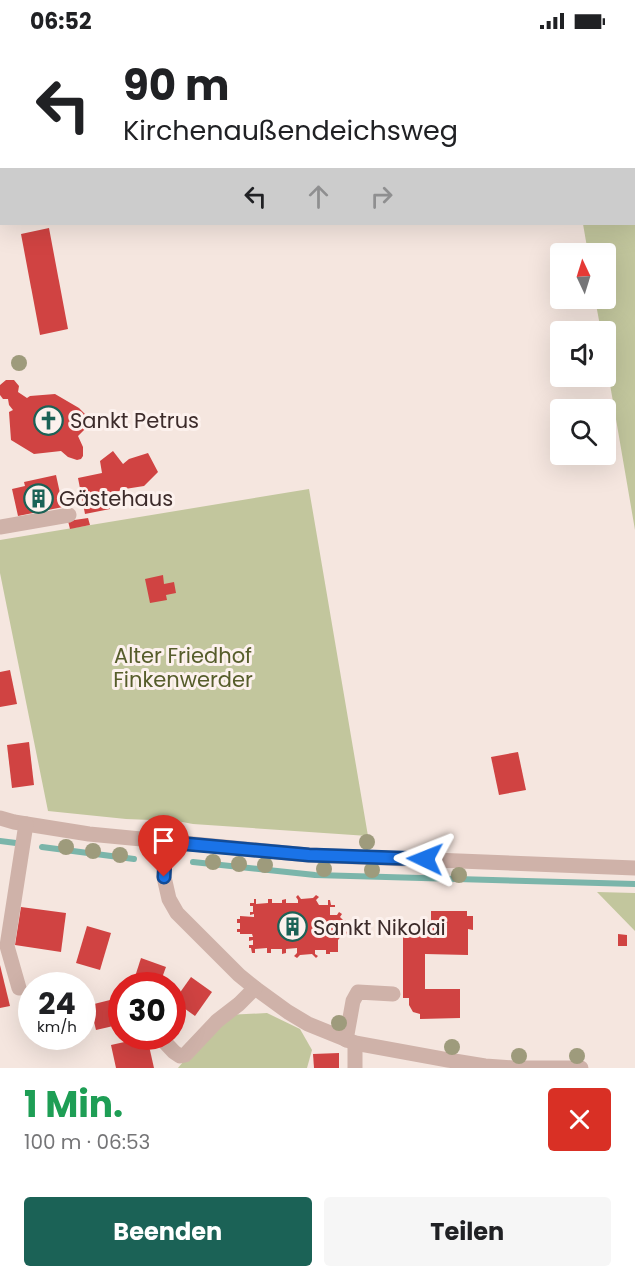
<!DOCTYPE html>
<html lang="de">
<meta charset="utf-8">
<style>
:root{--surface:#fff;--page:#f6f6f6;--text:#202124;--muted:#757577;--accent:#1b6256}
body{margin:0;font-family:Poppins,sans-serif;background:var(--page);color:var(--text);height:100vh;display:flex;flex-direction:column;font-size:22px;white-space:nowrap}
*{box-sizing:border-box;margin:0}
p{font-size:20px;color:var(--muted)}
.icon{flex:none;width:33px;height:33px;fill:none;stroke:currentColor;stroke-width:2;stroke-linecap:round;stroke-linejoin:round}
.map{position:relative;height:1026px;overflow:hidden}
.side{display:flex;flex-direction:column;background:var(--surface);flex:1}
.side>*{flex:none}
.guide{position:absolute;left:0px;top:0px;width:636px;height:183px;box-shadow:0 6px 24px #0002;background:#fff;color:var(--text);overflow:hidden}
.needle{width:39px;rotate:356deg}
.fabs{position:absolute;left:550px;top:201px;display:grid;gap:12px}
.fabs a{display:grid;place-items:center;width:66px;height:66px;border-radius:6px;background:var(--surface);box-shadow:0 6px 24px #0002;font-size:30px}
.speed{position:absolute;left:18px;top:930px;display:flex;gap:12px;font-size:30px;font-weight:700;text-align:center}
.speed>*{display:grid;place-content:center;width:78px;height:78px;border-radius:50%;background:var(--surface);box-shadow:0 6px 24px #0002;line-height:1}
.speed small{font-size:15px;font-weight:400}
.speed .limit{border:9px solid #d22;background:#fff;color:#111}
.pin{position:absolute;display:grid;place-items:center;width:51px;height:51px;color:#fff;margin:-62px -26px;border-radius:50% 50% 50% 0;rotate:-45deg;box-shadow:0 0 6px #0007}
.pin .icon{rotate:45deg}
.me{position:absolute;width:66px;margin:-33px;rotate:272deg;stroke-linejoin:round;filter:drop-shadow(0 0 4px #0008)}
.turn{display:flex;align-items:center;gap:21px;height:126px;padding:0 24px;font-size:27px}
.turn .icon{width:78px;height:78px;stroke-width:2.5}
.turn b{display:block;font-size:42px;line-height:51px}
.lanes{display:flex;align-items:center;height:57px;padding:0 24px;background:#0003;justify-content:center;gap:30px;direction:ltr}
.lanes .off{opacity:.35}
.round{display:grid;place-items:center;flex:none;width:63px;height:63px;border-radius:6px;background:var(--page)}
.summary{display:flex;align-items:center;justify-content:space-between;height:102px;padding:0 24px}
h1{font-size:36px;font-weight:700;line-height:45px;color:#1e9e55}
.primary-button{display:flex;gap:12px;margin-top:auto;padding:12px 24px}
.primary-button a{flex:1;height:69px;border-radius:6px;background:var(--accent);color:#fff;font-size:24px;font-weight:700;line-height:69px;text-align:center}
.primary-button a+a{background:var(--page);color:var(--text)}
.status{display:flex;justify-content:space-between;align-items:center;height:42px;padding:0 30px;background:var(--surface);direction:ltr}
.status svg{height:16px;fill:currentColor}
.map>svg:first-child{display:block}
.green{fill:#c2c69d}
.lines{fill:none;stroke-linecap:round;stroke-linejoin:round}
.stream{stroke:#7bb5aa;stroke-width:6}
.building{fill:#d04342}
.minor{stroke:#cfb2a9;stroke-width:15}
.tree{fill:#9e9b7c}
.route-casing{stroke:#114b97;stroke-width:15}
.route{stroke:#1a73e8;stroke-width:10}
.labels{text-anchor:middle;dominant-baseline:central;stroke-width:6;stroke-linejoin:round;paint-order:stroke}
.poi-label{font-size:21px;fill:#3c2b2a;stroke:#fcf1ed;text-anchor:start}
.park-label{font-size:21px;fill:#565d2b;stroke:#fcf1ed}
</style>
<div class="status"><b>06:52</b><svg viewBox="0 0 49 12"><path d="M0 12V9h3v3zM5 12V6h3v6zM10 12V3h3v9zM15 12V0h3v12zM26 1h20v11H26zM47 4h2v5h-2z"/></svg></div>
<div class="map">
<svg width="635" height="1026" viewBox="0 0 635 1026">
<rect width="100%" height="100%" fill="#f5e6df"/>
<g class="green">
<polygon points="635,157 635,488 606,319 606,290 601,289 595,257 606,256 606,212 588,211 583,182 634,182"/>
<polygon points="309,447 368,794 193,782 177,779 126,777 48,769 0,531 0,498"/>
<polygon points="597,850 635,851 635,889"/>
<polygon points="267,971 300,987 312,1008 307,1026 178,1026 220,976 226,973"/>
</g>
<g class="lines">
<g class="stream">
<polyline points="0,799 16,801"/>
<polyline points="42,805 134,817"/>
<polyline points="193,820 315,833 635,842"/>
</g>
</g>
<g class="building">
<polygon points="49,186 68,287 40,293 21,192"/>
<polygon points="6,338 14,338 19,344 18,350 27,356 30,354 55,352 79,366 85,372 87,376 87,385 78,394 83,405 83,414 81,417 77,418 68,415 61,409 34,412 11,398 9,370 13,368 9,363 8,357 3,357 0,353 0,343"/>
<polygon points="113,409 123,422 129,417 148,411 158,430 144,444 125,447 107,453 110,467 85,472 78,436 102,431 100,419"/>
<polygon points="56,433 63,465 18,474 12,447 25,444 24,440"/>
<polygon points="88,476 90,483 70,487 68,479"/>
<polygon points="163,533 164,542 174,540 176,551 166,553 167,558 150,561 145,537"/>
<polygon points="10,628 17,662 0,665 0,630"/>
<polygon points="29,700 34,743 12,746 7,703"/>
<polygon points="518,710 526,748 499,753 491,715"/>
<polygon points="298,853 301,857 313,856 316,853 319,855 316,858 319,863 328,863 328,858 330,858 331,863 335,863 335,865 330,865 330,873 337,873 339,870 342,872 340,875 344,879 346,878 347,881 345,882 345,889 347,890 346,893 343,892 338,898 338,910 330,910 330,912 326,912 326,908 315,908 315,912 318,914 316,916 312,912 300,913 297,916 294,914 297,911 297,906 286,907 286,911 282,912 282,907 271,907 271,911 267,911 267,906 255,907 255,911 252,911 251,906 249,906 249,903 253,903 253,898 249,899 249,895 253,895 252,892 240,892 240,890 237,890 237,887 240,887 240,881 237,881 237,877 240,877 240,874 254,875 254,872 250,873 250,870 253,870 253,864 250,864 250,861 254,861 254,857 256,857 256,862 268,861 268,857 272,857 272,861 282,861 282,858 286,857 286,861 298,861 298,858 296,855"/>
<polygon points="21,865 66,871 61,910 15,903"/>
<polygon points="431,869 467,869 467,874 473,874 473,888 468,887 468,913 425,912 425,947 460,947 460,976 420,977 420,972 413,970 409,963 409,956 403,956 403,889 418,889 418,885 426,885 426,879 431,879"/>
<polygon points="87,884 111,891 100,928 76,921"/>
<polygon points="618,892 627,893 627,904 618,904"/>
<polygon points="141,916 166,925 159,944 132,944"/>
<polygon points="0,923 10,964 0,966"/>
<polygon points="191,935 212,950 195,974 174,959"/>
<polygon points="118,956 122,970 122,982 96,988 90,963"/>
<polygon points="147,995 154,1026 116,1026 111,1003"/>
<polygon points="339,1011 339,1026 314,1026 313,1012"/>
</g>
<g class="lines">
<g class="minor">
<polyline points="0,485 69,473"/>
<polyline points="0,776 14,780 89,792 308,813 635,826"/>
<polyline points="166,800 164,835 169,857 177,871 239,933 255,946 288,970 308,982 355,1001 448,1018 485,1024 513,1026 581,1026"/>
<polyline points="19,946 7,904 26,782"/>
<polyline points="159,994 174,1010 180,1014 185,1013 217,979 239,962 255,946"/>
<polyline points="346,998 353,959 358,950 393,952"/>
<polyline points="355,1026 355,1001"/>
</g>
</g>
<g class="tree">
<circle cx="19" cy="321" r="8"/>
<circle cx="367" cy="800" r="8"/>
<circle cx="66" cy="805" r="8"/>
<circle cx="93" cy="809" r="8"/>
<circle cx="120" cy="813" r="8"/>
<circle cx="213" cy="820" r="8"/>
<circle cx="239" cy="822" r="8"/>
<circle cx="265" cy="823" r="8"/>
<circle cx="324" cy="827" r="8"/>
<circle cx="372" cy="828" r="8"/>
<circle cx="459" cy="833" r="8"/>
<circle cx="339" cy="981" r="8"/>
<circle cx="452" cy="1005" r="8"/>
<circle cx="519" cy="1014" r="8"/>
<circle cx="577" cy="1014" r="8"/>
</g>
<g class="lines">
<defs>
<polyline id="route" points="164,835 166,800 309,813 425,817"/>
</defs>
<use href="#route" class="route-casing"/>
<use href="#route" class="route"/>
</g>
<defs>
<symbol id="church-ring" viewBox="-11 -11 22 22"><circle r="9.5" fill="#fcf1ed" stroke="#1b6256" stroke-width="1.5"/><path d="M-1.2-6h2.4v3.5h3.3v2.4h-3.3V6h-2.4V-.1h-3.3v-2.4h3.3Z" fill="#1b6256"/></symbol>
<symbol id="building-ring" viewBox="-11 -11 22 22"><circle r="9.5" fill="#fcf1ed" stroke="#1b6256" stroke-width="1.5"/><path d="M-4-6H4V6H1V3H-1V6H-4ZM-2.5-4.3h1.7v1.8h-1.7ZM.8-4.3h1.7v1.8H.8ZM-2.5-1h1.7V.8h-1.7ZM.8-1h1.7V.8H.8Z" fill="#1b6256"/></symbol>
</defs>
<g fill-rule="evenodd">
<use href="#church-ring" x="32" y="362" width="33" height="33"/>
<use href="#building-ring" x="22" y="440" width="33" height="33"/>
<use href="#building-ring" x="276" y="868" width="33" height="33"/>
</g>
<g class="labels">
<g class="poi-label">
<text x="70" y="378">Sankt Petrus</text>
<text x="59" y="456">Gästehaus</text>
<text x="313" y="885">Sankt Nikolai</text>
</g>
<g class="park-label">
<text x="183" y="613">Alter Friedhof<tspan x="183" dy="24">Finkenwerder</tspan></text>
</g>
</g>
</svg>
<div class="fabs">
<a><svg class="needle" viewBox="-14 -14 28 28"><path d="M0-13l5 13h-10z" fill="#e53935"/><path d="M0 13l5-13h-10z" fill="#757577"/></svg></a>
<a><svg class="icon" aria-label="sound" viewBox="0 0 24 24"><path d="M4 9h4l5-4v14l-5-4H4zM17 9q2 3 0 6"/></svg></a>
<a><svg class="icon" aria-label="search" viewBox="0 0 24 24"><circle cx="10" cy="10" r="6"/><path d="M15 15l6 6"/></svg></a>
</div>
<div class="speed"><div>24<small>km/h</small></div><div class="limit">30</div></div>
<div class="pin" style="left:164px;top:835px;background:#d93025"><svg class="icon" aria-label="arrive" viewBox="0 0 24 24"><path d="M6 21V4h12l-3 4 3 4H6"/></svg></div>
<svg class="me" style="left:425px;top:817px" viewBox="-20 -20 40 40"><path d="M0-17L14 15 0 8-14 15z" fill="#1a73e8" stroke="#fff" stroke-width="4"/></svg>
<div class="guide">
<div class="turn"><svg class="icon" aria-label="left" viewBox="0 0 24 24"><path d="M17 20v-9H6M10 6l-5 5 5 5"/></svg><div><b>90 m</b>Kirchenaußendeichsweg</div></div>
<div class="lanes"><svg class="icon" aria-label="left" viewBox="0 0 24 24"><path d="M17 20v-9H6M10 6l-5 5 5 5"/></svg><svg class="icon off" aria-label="ahead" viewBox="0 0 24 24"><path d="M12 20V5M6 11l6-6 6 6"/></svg><svg class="icon off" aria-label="right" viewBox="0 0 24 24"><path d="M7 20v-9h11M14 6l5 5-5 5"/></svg></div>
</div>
</div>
<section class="side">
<div class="summary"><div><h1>1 Min.</h1><p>100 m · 06:53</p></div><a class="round" style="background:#d93025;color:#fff"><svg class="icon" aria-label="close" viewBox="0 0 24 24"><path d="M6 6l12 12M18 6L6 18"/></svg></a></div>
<div class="primary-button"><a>Beenden</a><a>Teilen</a></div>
</section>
